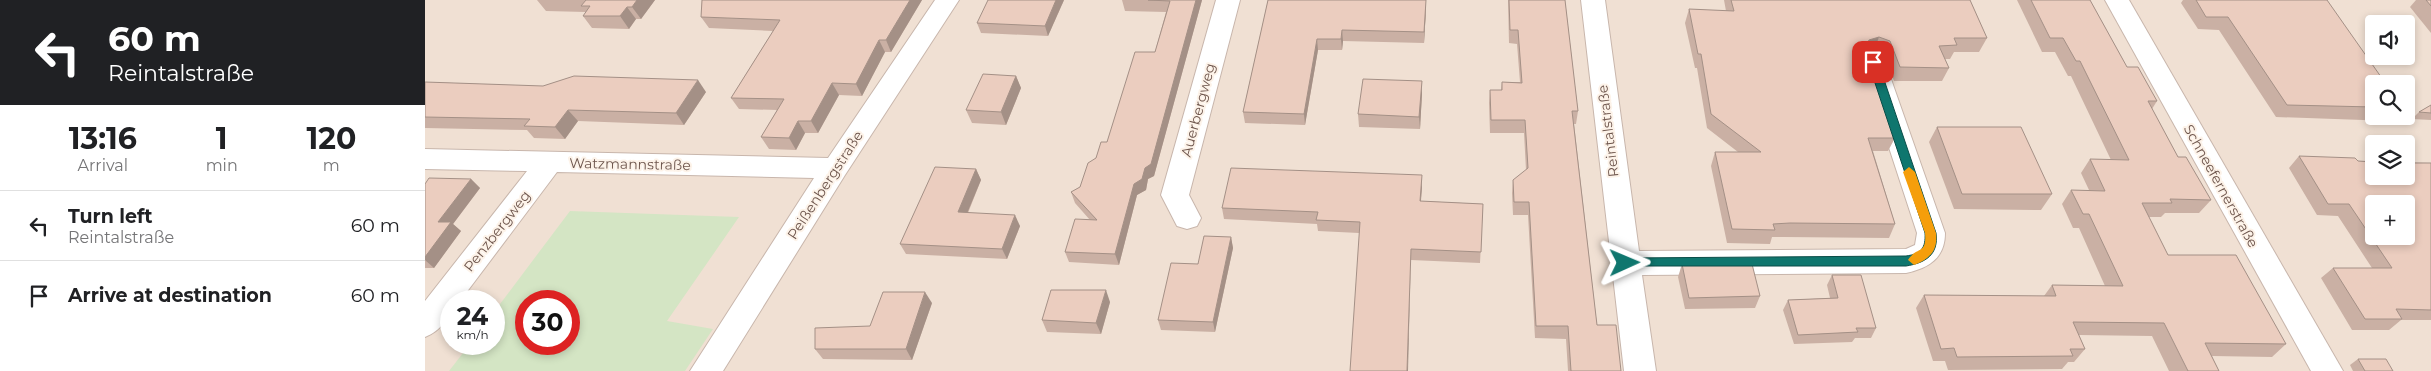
<!DOCTYPE html>
<meta charset="utf-8">
<style>
:root{--surface:#fff;--page:#f6f6f6;--text:#202124;--muted:#757577;--line:#e0e0e0}
body{margin:0;font-family:Montserrat,sans-serif;background:var(--page);color:var(--text);height:100vh;display:flex;flex-direction:column;font-size:19px;white-space:nowrap}
*{box-sizing:border-box;margin:0}
p{font-size:16px;color:var(--muted)}
.icon{flex:none;width:28px;height:28px;fill:none;stroke:currentColor;stroke-width:2;stroke-linecap:round;stroke-linejoin:round}
.map{position:relative;flex:1;overflow:hidden}
.side{display:flex;flex-direction:column;background:var(--surface);width:425px}
.side>*{flex:none}
.top-card{background:#202124;color:#fff;overflow:hidden}
.buttons{position:absolute;left:1940px;top:15px;display:grid;gap:10px}
.buttons a{display:grid;place-items:center;width:50px;height:50px;border-radius:5px;background:var(--surface);box-shadow:0 2px 8px #0003;font-size:25px}
.speed{position:absolute;left:15px;top:290px;display:flex;gap:10px;font-size:25px;font-weight:700;text-align:center}
.speed>*{display:grid;place-content:center;width:65px;height:65px;border-radius:50%;background:var(--surface);box-shadow:0 2px 8px #0003;line-height:1}
.speed small{font-size:12px;font-weight:400}
.speed .limit{border:8px solid #d22;background:#fff;color:#111}
.pin{position:absolute;display:grid;place-items:center;width:42px;height:42px;color:#fff;margin:-21px;border-radius:10px;box-shadow:0 2px 8px #0006}
.me{position:absolute;width:55px;margin:-28px;rotate:89deg;stroke-linejoin:round;filter:drop-shadow(0 0 4px #0008)}
.turn{display:flex;align-items:center;gap:18px;height:105px;padding:0 25px;font-size:22px}
.turn .icon{width:65px;height:65px;stroke-width:2.5}
.turn b{display:block;font-size:35px;line-height:42px}
.eta{display:flex;justify-content:space-evenly;align-items:center;height:85px;text-align:center}
.eta b{font-size:30px;font-weight:700;line-height:35px}
ul{padding:0;list-style:none}
li{display:flex;align-items:center;gap:15px;height:70px;padding:0 25px;border-top:1px solid var(--line)}
li div{flex:1}
li b{display:block;font-size:19px}
li em{font-style:normal}
main{display:flex;flex:1;min-height:0}
.map>svg:first-child{display:block}
.residential{fill:#f0e0d3;fill-rule:evenodd}
.green{fill:#d4e5c4;fill-rule:evenodd}
.lines{fill:none;stroke-linecap:round;stroke-linejoin:round}
.minor-casing{stroke:#c8b6ac;stroke-width:2}
.minor{fill:#fff;fill-rule:evenodd}
.wall{fill:#cab0a4}
.shaded-wall{fill:#a49086}
.building{fill:#ebcdbf;stroke:#a49086;fill-rule:evenodd}
.route{fill:#0f766e;stroke:#0a4d48}
.slow{fill:#f59e0b}
.labels{text-anchor:middle;dominant-baseline:central;stroke-width:4;stroke-linejoin:round;paint-order:stroke}
.street-label{font-size:14px;fill:#6e564d;stroke:#fdf3e9}
</style>
<main>
<section class="side">
<div class="top-card">
<div class="turn"><svg class="icon" aria-label="left" viewBox="0 0 24 24"><path d="M17 20v-9H6M10 6l-5 5 5 5"/></svg><div><b>60 m</b>Reintalstraße</div></div>
</div>
<div class="eta">
<div><b>13:16</b><p>Arrival</p></div>
<div><b>1</b><p>min</p></div>
<div><b>120</b><p>m</p></div>
</div>
<ul>
<li><svg class="icon" aria-label="left" viewBox="0 0 24 24"><path d="M17 20v-9H6M10 6l-5 5 5 5"/></svg><div><b>Turn left</b><p>Reintalstraße</p></div><em>60 m</em></li>
<li><svg class="icon" aria-label="arrive" viewBox="0 0 24 24"><path d="M6 21V4h12l-3 4 3 4H6"/></svg><div><b>Arrive at destination</b></div><em>60 m</em></li>
</ul>
</section>
<div class="map">
<svg width="2006" height="371" viewBox="0 0 2006 371">
<rect width="100%" height="100%" fill="#f9efe4"/>
<path class="residential" d="M0 0H2006V371H0ZM1949 24H1981V56H1949ZM1949 84H1981V116H1949ZM1949 144H1981V176H1949ZM1949 204H1981V236H1949ZM26 301H69V344H26ZM101 301H144V344H101Z"/>
<path class="green" d="M145 211 314 217 242 321 288 329 260 371H24L45 344H69V312ZM101 301H144V344H101Z"/>
<g class="lines">
<defs>
<g id="minor">
<path d="M510 0H534L420 175 298 371H265L389 178 132 172 35 301H26C26 318 15 331 0 337V301L102 171 0 169V149L403 158Z"/>
<polygon points="791,0 815,0 764,195 776,218 772,226 762,229 752,226 736,195"/>
<path d="M1156 0H1180L1214 251 1481 249 1490 245 1492 233 1436 62 1439 56 1448 53 1457 56 1460 62 1520 233C1520 258 1504 268 1481 273L1217 275 1231 371H1199Z"/>
<polygon points="1680,0 1704,0 1918,371 1886,371"/>
</g>
</defs>
<use href="#minor" class="minor-casing"/>
<use href="#minor" class="minor"/>
</g>
<g class="wall">
<polygon points="112,0 230,0 216,19 211,19 204,29 167,28 158,16 161,12 121,11"/>
<polygon points="277,0 497,0 466,52 460,52 437,96 414,95 393,133 380,133 371,150 344,149 336,137 352,110 314,109 306,98 348,31 284,28 276,17"/>
<polygon points="639,0 623,36 556,33 552,23"/>
<polygon points="697,0 777,0 729,176 723,179 721,190 712,195 694,265 644,262 640,252 665,220 650,203 646,192 655,187 671,158 682,142 730,52 741,12 700,11"/>
<polygon points="843,0 1001,9 999,43 918,41 917,50 893,50 880,125 820,123 818,112"/>
<polygon points="1083,0 1140,0 1153,111 1151,124 1149,124 1172,325 1196,371 1143,371 1141,339 1110,338 1103,215 1088,215 1087,193 1088,180 1101,170 1099,133 1065,133 1064,103 1065,90 1076,90 1077,82 1095,82 1092,44 1084,43"/>
<polygon points="1299,0 1545,0 1562,38 1554,52 1529,52 1525,59 1520,59 1524,68 1517,81 1469,81 1459,55 1449,51 1442,53 1470,138 1463,151 1448,151 1470,224 1464,238 1359,237 1347,237 1345,244 1302,243 1286,166 1290,152 1313,152 1282,128 1272,68 1270,68 1260,23 1264,9 1301,11"/>
<polygon points="1592,0 1665,0 1702,67 1732,101 1727,109 1753,157 1786,200 1774,213 1740,213 1736,217 1724,217 1743,255 1861,344 1847,357 1787,356 1794,371 1744,371 1727,336 1654,335 1660,349 1649,362 1643,362 1637,369 1523,370 1520,361 1508,361 1491,308 1499,295 1619,296 1627,285 1680,286 1654,228 1648,228 1637,204 1646,190 1664,190 1656,173 1665,159 1686,160 1646,76 1643,76 1630,52 1617,52"/>
<polygon points="1758,0 1902,0 1949,84 1949,116 1970,116 1966,121 1851,117 1794,30 1773,29 1756,3"/>
<polygon points="1991,0 2006,0 2006,33 1985,7"/>
<polygon points="591,76 596,88 581,125 547,123 541,110"/>
<polygon points="997,81 997,94 995,129 934,127 933,114"/>
<polygon points="0,82 281,92 259,125 153,121 140,139 109,138 102,130 0,128"/>
<polygon points="2006,105 2006,120 1987,119 1994,112"/>
<polygon points="1512,127 1627,194 1616,210 1529,209 1504,142"/>
<polygon points="1874,156 1933,161 2006,163 2006,320 1976,320 1964,330 1927,330 1896,278 1908,268 1947,268 1913,216 1892,215 1864,168"/>
<polygon points="551,169 556,180 543,213 595,226 582,259 481,254 475,244"/>
<polygon points="46,179 55,188 28,224 36,231 9,268 0,268 0,184"/>
<polygon points="997,186 996,201 1058,204 1055,263 986,260 934,233 893,231 892,224 799,219 797,208"/>
<polygon points="806,237 808,248 790,332 736,330 733,320 773,264"/>
<polygon points="1257,264 1335,296 1330,308 1260,309 1253,277"/>
<polygon points="1407,275 1451,328 1446,338 1430,338 1427,342 1369,344 1358,310 1363,300 1405,298 1402,285"/>
<polygon points="685,302 676,334 622,332 617,320"/>
<polygon points="507,303 487,360 398,359 390,349 445,326"/>
<polygon points="1933,359 1968,371 1928,371 1925,365"/>
</g>
<g class="shaded-wall">
<polygon points="212,0 230,0 216,19 207,7"/>
<polygon points="485,0 497,0 466,52 461,40"/>
<polygon points="631,0 639,0 623,36 620,26"/>
<polygon points="771,0 777,0 729,176 723,179 721,190 712,195 694,265 690,254 709,184 720,168"/>
<polygon points="1001,0 1001,9 999,43 999,32"/>
<polygon points="202,7 211,19 204,29 195,16"/>
<polygon points="917,30 918,41 917,50 916,39"/>
<polygon points="1454,37 1449,51 1438,54 1440,47 1444,40"/>
<polygon points="892,39 893,50 880,125 879,114"/>
<polygon points="454,40 460,52 437,96 431,84"/>
<polygon points="591,76 596,88 581,125 576,112"/>
<polygon points="273,80 281,92 259,125 251,113"/>
<polygon points="997,81 997,94 995,129 994,117"/>
<polygon points="407,83 414,95 393,133 386,121"/>
<polygon points="143,110 153,121 140,139 130,127"/>
<polygon points="373,121 380,133 371,150 364,138"/>
<polygon points="551,169 556,180 538,223 533,212"/>
<polygon points="997,175 997,186 995,212 995,201"/>
<polygon points="46,179 55,188 28,224 36,231 9,268 0,260 0,257 13,222"/>
<polygon points="590,215 595,226 582,259 577,249"/>
<polygon points="806,237 808,248 790,332 788,322"/>
<polygon points="986,249 983,371 982,371"/>
<polygon points="681,290 685,302 676,334 671,323"/>
<polygon points="500,292 507,303 487,360 481,349"/>
</g>
<g class="building">
<polygon points="161,0 212,0 207,7 202,7 195,16 158,16 165,6 156,6"/>
<polygon points="277,0 485,0 461,40 454,40 431,84 407,83 386,121 373,121 364,138 336,137 359,99 306,98 355,20 276,17"/>
<polygon points="563,0 631,0 620,26 552,23"/>
<polygon points="723,0 771,0 726,164 720,168 717,179 709,184 690,254 640,252 650,219 672,220 646,192 655,187 663,163 671,158 676,142 682,142 710,52 730,52 745,1"/>
<polygon points="843,0 1001,0 999,32 917,30 916,39 892,39 879,114 818,112"/>
<polygon points="1084,0 1140,0 1153,111 1147,111 1172,325 1191,325 1196,371 1146,371 1143,326 1111,326 1104,202 1089,202 1088,180 1103,168 1100,120 1066,120 1065,90 1077,90 1077,82 1097,83 1093,30 1085,30"/>
<polygon points="1306,0 1545,0 1562,38 1529,38 1532,45 1514,46 1524,68 1475,67 1465,41 1454,37 1444,40 1440,47 1470,138 1443,138 1470,224 1365,223 1348,224 1350,230 1307,229 1290,152 1336,152 1286,114 1276,54 1273,54 1264,9 1309,11"/>
<polygon points="1606,0 1665,0 1702,67 1713,67 1732,101 1723,101 1753,157 1761,157 1786,200 1745,199 1747,203 1717,203 1743,255 1811,255 1861,344 1780,343 1794,371 1763,371 1739,323 1648,322 1660,349 1645,349 1648,356 1532,357 1529,348 1516,349 1499,295 1631,296 1627,285 1698,286 1664,214 1658,214 1646,190 1680,191 1665,159 1704,160 1655,61 1651,61 1638,38 1625,38"/>
<polygon points="1771,0 1902,0 1961,84 1949,84 1949,107 1862,105 1803,17 1781,17"/>
<polygon points="2001,0 2006,0 2006,6"/>
<polygon points="558,74 591,76 576,112 541,110"/>
<polygon points="149,76 273,80 251,113 143,110 130,127 99,126 105,119 0,117 0,82 118,86"/>
<polygon points="938,79 997,81 994,117 933,114"/>
<polygon points="2006,105 2006,113 1994,112"/>
<polygon points="1512,127 1596,127 1627,194 1537,194"/>
<path d="M1874 156 1930 158 1933 161 1949 162V176H1981V163H2006V310L1971 309 1977 319H1940L1908 268H1967L1924 204H1903ZM1949 204H1981V236H1949Z"/>
<polygon points="510,167 551,169 533,212 590,215 577,249 475,244"/>
<polygon points="806,168 997,175 995,201 1058,204 1056,252 986,249 982,371 925,371 935,222 891,220 893,212 797,208"/>
<polygon points="4,178 46,179 13,222 26,222 0,257 0,184"/>
<polygon points="779,236 806,237 788,322 733,320 746,263 773,264"/>
<polygon points="1257,264 1327,264 1335,296 1264,298"/>
<polygon points="1407,275 1436,275 1451,328 1431,328 1433,332 1373,335 1363,300 1413,298"/>
<polygon points="626,290 681,290 671,323 617,320"/>
<polygon points="458,292 500,292 481,349 390,349 390,328 445,326"/>
<polygon points="1933,359 1961,359 1968,371 1940,371"/>
</g>
<path class="route" d="M1448 58 1453 62 1511 233C1514 255 1500 263 1481 266H1196L1194 263 1200 258 1481 256C1496 254 1501 248 1500 233L1443 62Z"/>
<path class="slow" d="M1484 167 1490 172 1511 233C1513 250 1505 259 1489 265L1483 260C1492 246 1502 255 1500 233L1478 172Z"/>
<g class="labels">
<g class="street-label">
<text transform="translate(773 110) rotate(-75)">Auerbergweg</text>
<text transform="translate(1183 131) rotate(-97)">Reintalstraße</text>
<text transform="translate(205 164) rotate(1)">Watzmannstraße</text>
<text transform="translate(400 185) rotate(-57)">Peißenbergstraße</text>
<text transform="translate(1796 186) rotate(61)">Schneefernerstraße</text>
<text transform="translate(72 231) rotate(-52)">Penzbergweg</text>
</g>
</g>
</svg>
<div class="buttons">
<a><svg class="icon" aria-label="sound" viewBox="0 0 24 24"><path d="M4 9h4l5-4v14l-5-4H4zM17 9q2 3 0 6"/></svg></a>
<a><svg class="icon" aria-label="search" viewBox="0 0 24 24"><circle cx="10" cy="10" r="6"/><path d="M15 15l6 6"/></svg></a>
<a><svg class="icon" aria-label="layers" viewBox="0 0 24 24"><path d="M12 4l9 5-9 5-9-5zM3 14l9 5 9-5"/></svg></a>
<a>+</a>
</div>
<div class="speed"><div>24<small>km/h</small></div><div class="limit">30</div></div>
<div class="pin" style="left:1448px;top:62px;background:#d93025"><svg class="icon" aria-label="arrive" viewBox="0 0 24 24"><path d="M6 21V4h12l-3 4 3 4H6"/></svg></div>
<svg class="me" style="left:1200px;top:263px" viewBox="-20 -20 40 40"><path d="M0-17L14 15 0 8-14 15z" fill="#0f766e" stroke="#fff" stroke-width="4"/></svg>
</div>
</main>
